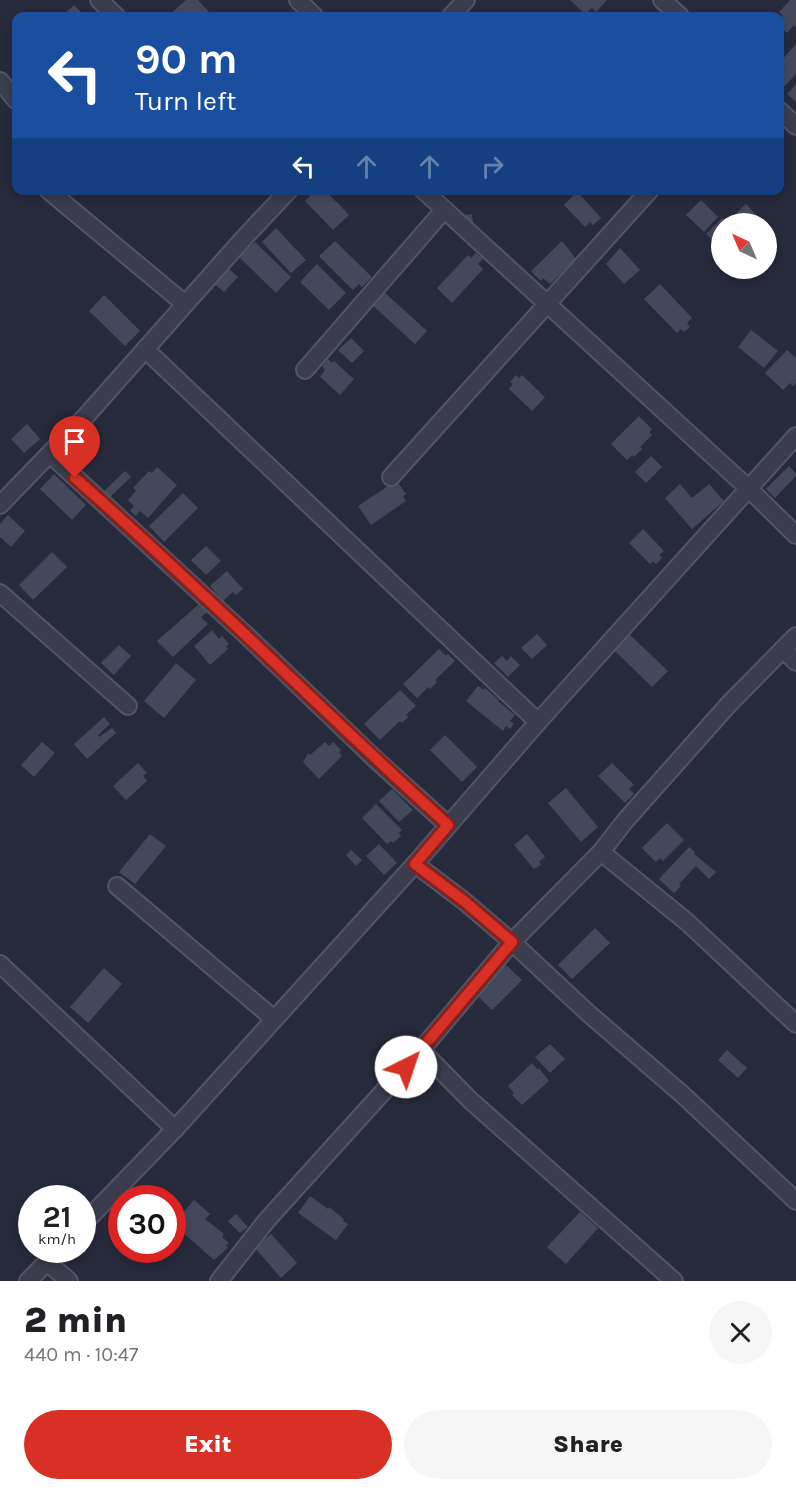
<!DOCTYPE html>
<meta charset="utf-8">
<style>
:root{--surface:#fff;--page:#f6f6f6;--text:#202124;--muted:#757577;--accent:#d93025}
body{margin:0;font-family:Karla,sans-serif;background:var(--page);color:var(--text);height:100vh;display:flex;flex-direction:column;font-size:22px;white-space:nowrap}
*{box-sizing:border-box;margin:0}
p{font-size:20px;color:var(--muted)}
.icon{flex:none;width:33px;height:33px;fill:none;stroke:currentColor;stroke-width:2;stroke-linecap:round;stroke-linejoin:round}
.map{position:relative;height:1281px;overflow:hidden}
.side{display:flex;flex-direction:column;background:var(--surface);flex:1}
.side>*{flex:none}
.guide{position:absolute;left:12px;top:12px;width:772px;height:183px;border-radius:12px;box-shadow:0 3px 9px #0003;background:#1a4fa0;color:#fff;overflow:hidden}
.needle{width:39px;rotate:316deg}
.fabs{position:absolute;left:711px;top:213px;display:grid;gap:12px}
.fabs a{display:grid;place-items:center;width:66px;height:66px;border-radius:50%;background:var(--surface);box-shadow:0 3px 9px #0003;font-size:30px}
.speed{position:absolute;left:18px;top:1185px;display:flex;gap:12px;font-size:30px;font-weight:700;text-align:center}
.speed>*{display:grid;place-content:center;width:78px;height:78px;border-radius:50%;background:var(--surface);box-shadow:0 3px 9px #0003;line-height:1}
.speed small{font-size:15px;font-weight:400}
.speed .limit{border:9px solid #d22;background:#fff;color:#111}
.pin{position:absolute;display:grid;place-items:center;width:51px;height:51px;color:#fff;margin:-62px -26px;border-radius:50% 50% 50% 0;rotate:-45deg;box-shadow:0 0 6px #0007}
.pin .icon{rotate:45deg}
.me{position:absolute;width:66px;margin:-33px;rotate:41deg;stroke-linejoin:round;filter:drop-shadow(0 0 4px #0008)}
.turn{display:flex;align-items:center;gap:21px;height:126px;padding:0 24px;font-size:27px}
.turn .icon{width:78px;height:78px;stroke-width:2.5}
.turn b{display:block;font-size:42px;line-height:51px}
.lanes{display:flex;align-items:center;height:57px;padding:0 24px;background:#0003;justify-content:center;gap:30px;direction:ltr}
.lanes .off{opacity:.35}
.round{display:grid;place-items:center;flex:none;width:63px;height:63px;border-radius:32px;background:var(--page)}
.summary{display:flex;align-items:center;justify-content:space-between;height:102px;padding:0 24px}
h1{font-size:36px;font-weight:800;line-height:45px}
.primary-button{display:flex;gap:12px;margin-top:auto;padding:12px 24px}
.primary-button a{flex:1;height:69px;border-radius:36px;background:var(--accent);color:#fff;font-size:24px;font-weight:800;line-height:69px;text-align:center}
.primary-button a+a{background:var(--page);color:var(--text)}
.map>svg:first-child{display:block}
.building{fill:#44485b}
.lines{fill:none;stroke-linecap:round;stroke-linejoin:round}
.minor-casing{stroke:#535564;stroke-width:20}
.minor{stroke:#3b3d4c;stroke-width:16}
.route-casing{stroke:#8d1f18;stroke-width:15}
.route{stroke:#d93025;stroke-width:10}
</style>
<div class="map">
<svg width="796" height="1281" viewBox="0 0 796 1281">
<rect width="100%" height="100%" fill="#272a3b"/>
<g class="building">
<polygon points="186,0 198,0 213,16 168,16"/>
<polygon points="570,0 607,0 596,12 592,8 585,14"/>
<polygon points="790,0 796,0 796,27 794,25 787,33 780,27 780,19 783,16 779,12"/>
<polygon points="74,5 81,12 77,16 62,16"/>
<polygon points="796,44 796,74 783,88 780,85 780,62"/>
<polygon points="796,84 796,102 787,94"/>
<polygon points="310,190 325,190 349,215 333,230 305,201 310,196 308,193"/>
<polygon points="577,191 601,218 593,225 590,222 585,227 564,205"/>
<polygon points="701,200 718,217 704,232 686,215"/>
<polygon points="746,204 765,224 735,224 730,219"/>
<polygon points="472,214 473,223 465,224 464,215"/>
<polygon points="722,218 728,224 722,224 722,249 706,234"/>
<polygon points="766,225 773,232 766,239"/>
<polygon points="276,228 306,260 291,273 262,242"/>
<polygon points="335,241 372,277 362,287 359,284 353,290 319,256"/>
<polygon points="562,241 576,259 550,284 543,278 541,281 531,271"/>
<polygon points="255,242 291,277 276,293 239,257"/>
<polygon points="620,248 640,270 624,284 606,264"/>
<polygon points="476,253 483,259 478,264 483,269 452,303 437,288 468,255 471,258"/>
<polygon points="317,264 346,293 329,310 300,282"/>
<polygon points="226,266 238,277 224,292 212,282"/>
<polygon points="660,284 692,318 687,323 690,327 684,332 681,329 677,333 644,299"/>
<polygon points="383,291 427,331 415,344 371,304"/>
<polygon points="104,295 140,331 125,346 89,311"/>
<polygon points="751,330 778,351 764,368 738,347"/>
<polygon points="351,338 364,351 352,363 338,350"/>
<polygon points="787,350 796,358 796,383 793,386 790,383 783,390 765,373"/>
<polygon points="328,359 332,363 334,361 354,379 340,395 320,377 325,370 322,366"/>
<polygon points="516,375 519,378 522,375 545,397 532,411 509,389 513,384 510,382"/>
<polygon points="639,416 652,429 649,432 652,435 640,447 642,449 634,457 632,455 627,460 611,444"/>
<polygon points="27,424 40,439 24,453 11,439"/>
<polygon points="651,456 662,467 646,483 635,472"/>
<polygon points="789,466 796,474 796,476 775,498 766,489"/>
<polygon points="157,467 177,485 148,518 140,511 136,516 130,511 134,506 128,500 136,491 133,488 149,471 152,473"/>
<polygon points="125,471 131,477 109,498 103,492"/>
<polygon points="54,474 86,505 72,520 40,489"/>
<polygon points="394,482 395,484 398,483 406,494 403,496 406,501 371,525 358,506"/>
<polygon points="680,484 692,498 709,484 724,501 692,529 665,498"/>
<polygon points="183,493 198,508 164,542 149,526"/>
<polygon points="8,515 25,531 11,547 0,537 0,524"/>
<polygon points="643,529 664,551 659,555 662,558 656,564 653,561 650,564 629,543"/>
<polygon points="206,546 221,561 206,575 191,560"/>
<polygon points="52,552 67,567 33,600 19,585"/>
<polygon points="227,571 243,589 236,595 233,592 223,601 210,586"/>
<polygon points="199,604 207,612 201,617 208,624 173,657 157,641"/>
<polygon points="212,630 219,639 222,636 229,644 226,646 228,649 210,665 194,646"/>
<polygon points="537,634 547,645 532,659 521,648"/>
<polygon points="629,634 668,671 652,687 614,650"/>
<polygon points="119,645 131,656 114,675 101,663"/>
<polygon points="439,649 446,656 448,654 455,661 435,680 437,682 430,689 428,687 417,698 403,684"/>
<polygon points="502,656 507,661 511,656 520,665 508,677 494,663"/>
<polygon points="176,663 196,680 164,718 144,701"/>
<polygon points="478,686 484,690 485,688 499,700 498,701 515,715 510,721 514,724 510,729 506,726 503,731 466,701"/>
<polygon points="400,690 416,706 406,715 408,717 402,723 400,721 380,740 364,724"/>
<polygon points="104,717 110,724 98,735 99,737 112,728 116,733 87,759 74,744"/>
<polygon points="445,735 477,767 462,782 430,750"/>
<polygon points="42,742 55,753 34,777 21,765"/>
<polygon points="325,742 329,746 333,742 341,750 339,752 342,756 319,779 303,762 308,753 310,755"/>
<polygon points="138,763 147,773 143,776 147,781 126,800 113,786"/>
<polygon points="612,763 634,785 629,789 634,794 625,803 598,776"/>
<polygon points="566,788 598,827 581,842 548,803"/>
<polygon points="392,789 413,810 399,822 379,801"/>
<polygon points="376,804 402,830 399,833 401,836 393,843 391,841 387,844 362,818"/>
<polygon points="667,823 684,840 663,861 660,858 656,862 642,848"/>
<polygon points="150,834 166,846 135,884 119,872"/>
<polygon points="527,834 545,857 539,862 541,865 534,869 514,845"/>
<polygon points="379,844 397,863 384,875 366,856"/>
<polygon points="689,847 695,852 694,854 716,872 709,879 696,866 679,884 681,886 674,893 659,879"/>
<polygon points="351,850 362,860 356,866 346,855"/>
<polygon points="595,928 610,943 572,979 558,965"/>
<polygon points="505,964 522,980 492,1010 476,994"/>
<polygon points="104,968 122,984 88,1023 70,1007"/>
<polygon points="550,1044 565,1059 550,1073 535,1057"/>
<polygon points="727,1050 747,1068 738,1078 718,1060"/>
<polygon points="532,1063 538,1070 539,1068 549,1081 522,1105 512,1095 514,1093 508,1086"/>
<polygon points="310,1196 328,1209 329,1207 344,1219 343,1221 348,1224 336,1240 298,1213"/>
<polygon points="194,1200 210,1214 205,1219 224,1234 222,1237 229,1243 226,1246 228,1248 214,1260 173,1224"/>
<polygon points="580,1212 598,1228 566,1264 547,1247"/>
<polygon points="236,1214 248,1227 240,1233 228,1221"/>
<polygon points="271,1234 297,1263 281,1278 255,1248"/>
</g>
<g class="lines">
<defs>
<g id="minor">
<polyline points="99,0 116,16"/>
<polyline points="298,0 314,16"/>
<polyline points="662,0 680,16"/>
<polyline points="451,16 466,0"/>
<polyline points="0,81 16,100"/>
<polyline points="780,111 796,126"/>
<polyline points="48,190 185,304"/>
<polyline points="423,190 748,488 796,535"/>
<polyline points="145,349 538,722"/>
<polyline points="305,370 444,210"/>
<polyline points="50,454 246,635 374,758 448,825"/>
<polyline points="391,477 650,190"/>
<polyline points="0,505 86,416 243,239 289,190"/>
<polyline points="0,593 128,706"/>
<polyline points="796,636 729,704 625,821 601,852 687,922 796,1024"/>
<polyline points="783,649 796,662"/>
<polyline points="601,852 512,942 421,1050 470,1100 674,1281"/>
<polyline points="415,864 464,901 512,942 588,1013 683,1095 796,1201"/>
<polyline points="117,886 274,1019"/>
<polyline points="0,964 175,1129"/>
<polyline points="82,1225 175,1129 415,864 538,722 796,436"/>
<polyline points="47,1262 69,1281"/>
<polyline points="28,1281 59,1250"/>
<polyline points="219,1281 267,1220 421,1050"/>
</g>
</defs>
<use href="#minor" class="minor-casing"/>
<use href="#minor" class="minor"/>
</g>
<g class="lines">
<defs>
<path id="route" d="M75 478C203 590 322 711 448 825L415 864 464 901 512 942 406 1067"/>
</defs>
<use href="#route" class="route-casing"/>
<use href="#route" class="route"/>
</g>
</svg>
<div class="fabs">
<a><svg class="needle" viewBox="-14 -14 28 28"><path d="M0-13l5 13h-10z" fill="#e53935"/><path d="M0 13l5-13h-10z" fill="#757577"/></svg></a>
</div>
<div class="speed"><div>21<small>km/h</small></div><div class="limit">30</div></div>
<div class="pin" style="left:75px;top:478px;background:#d93025"><svg class="icon" aria-label="arrive" viewBox="0 0 24 24"><path d="M6 21V4h12l-3 4 3 4H6"/></svg></div>
<svg class="me" style="left:406px;top:1067px" viewBox="-20 -20 40 40"><circle r="19" fill="#fff"/><path d="M0-13L10 11 0 6-10 11z" fill="#d93025"/></svg>
<div class="guide">
<div class="turn"><svg class="icon" aria-label="left" viewBox="0 0 24 24"><path d="M17 20v-9H6M10 6l-5 5 5 5"/></svg><div><b>90 m</b>Turn left</div></div>
<div class="lanes"><svg class="icon" aria-label="left" viewBox="0 0 24 24"><path d="M17 20v-9H6M10 6l-5 5 5 5"/></svg><svg class="icon off" aria-label="ahead" viewBox="0 0 24 24"><path d="M12 20V5M6 11l6-6 6 6"/></svg><svg class="icon off" aria-label="ahead" viewBox="0 0 24 24"><path d="M12 20V5M6 11l6-6 6 6"/></svg><svg class="icon off" aria-label="right" viewBox="0 0 24 24"><path d="M7 20v-9h11M14 6l5 5-5 5"/></svg></div>
</div>
</div>
<section class="side">
<div class="summary"><div><h1>2 min</h1><p>440 m · 10:47</p></div><a class="round"><svg class="icon" aria-label="close" viewBox="0 0 24 24"><path d="M6 6l12 12M18 6L6 18"/></svg></a></div>
<div class="primary-button"><a>Exit</a><a>Share</a></div>
</section>
